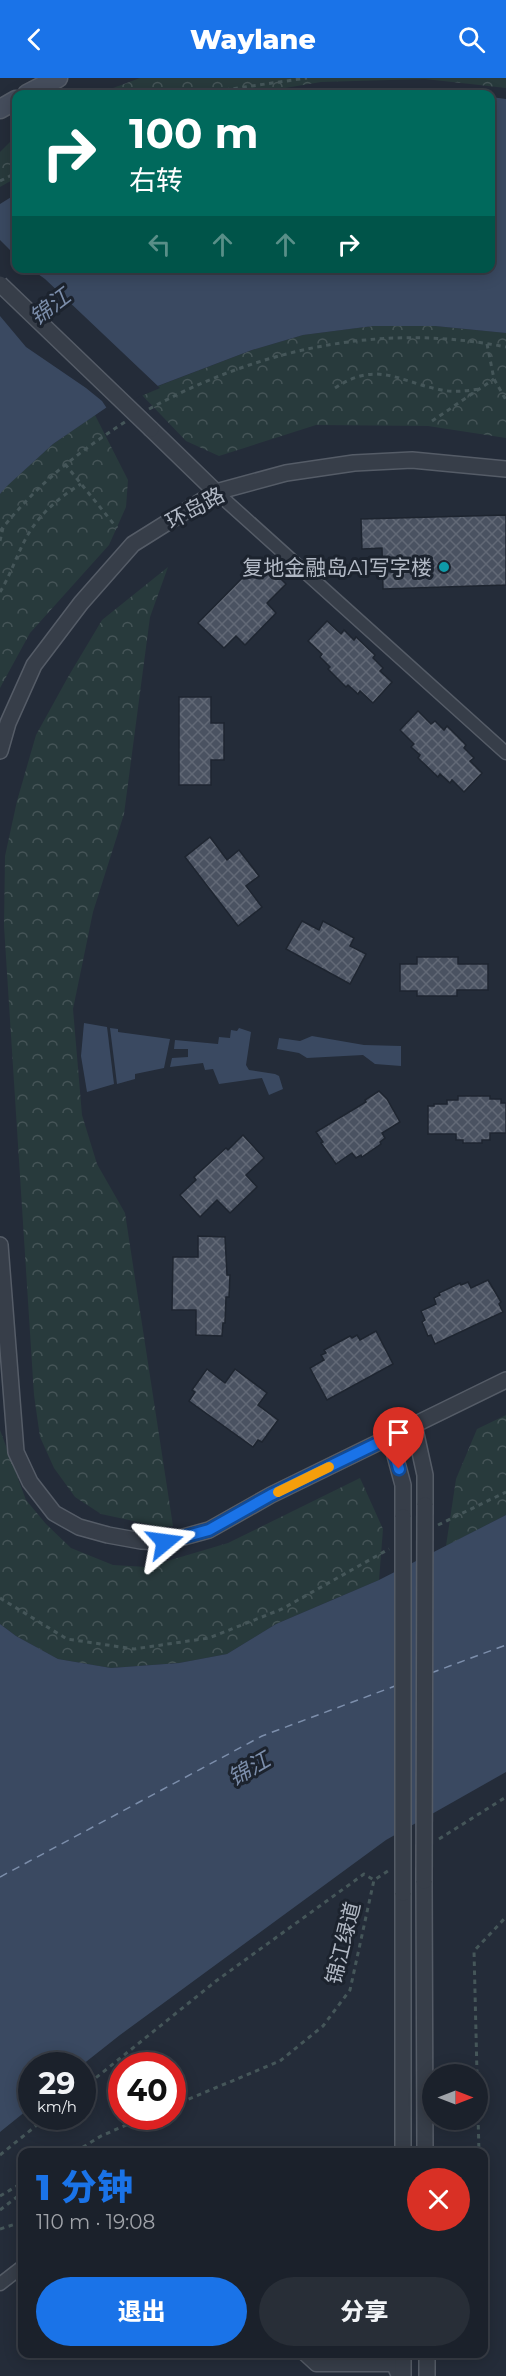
<!DOCTYPE html>
<html lang="zh">
<meta charset="utf-8">
<style>
:root{--surface:#1b212b;--page:#282e37;--text:#f1f3f6;--muted:#a0a3a9;--line:#393e47;--accent:#1a73e8}
body{margin:0;font-family:Montserrat,"Noto Sans SC",sans-serif;background:var(--page);color:var(--text);height:100vh;display:flex;flex-direction:column;font-size:22px;white-space:nowrap}
*{box-sizing:border-box;margin:0}
p{font-size:20px;color:var(--muted)}
.icon{flex:none;width:33px;height:33px;fill:none;stroke:currentColor;stroke-width:2;stroke-linecap:round;stroke-linejoin:round}
.map{position:relative;flex:1;overflow:hidden}
.details{position:absolute;left:18px;top:2070px;width:470px;height:210px;display:flex;flex-direction:column;background:var(--surface);border-radius:12px;box-shadow:0 3px 15px #0003,0 0 0 2px var(--line)}
.details>*{flex:none}
.banner{position:absolute;left:12px;top:12px;width:483px;height:183px;border-radius:12px;box-shadow:0 3px 15px #0003,0 0 0 2px var(--line);background:#00695c;color:#fff;overflow:hidden}
.needle{width:39px;rotate:90deg}
.tools{position:absolute;left:422px;top:1986px;display:grid;gap:12px}
.tools a{display:grid;place-items:center;width:66px;height:66px;border-radius:50%;background:var(--surface);box-shadow:0 3px 15px #0003,0 0 0 2px var(--line);font-size:30px}
.speed{position:absolute;left:18px;top:1974px;display:flex;gap:12px;font-size:30px;font-weight:700;text-align:center}
.speed>*{display:grid;place-content:center;width:78px;height:78px;border-radius:50%;background:var(--surface);box-shadow:0 3px 15px #0003,0 0 0 2px var(--line);line-height:1}
.speed small{font-size:15px;font-weight:400}
.speed .limit{border:9px solid #d22;background:#fff;color:#111}
.pin{position:absolute;display:grid;place-items:center;width:51px;height:51px;color:#fff;margin:-62px -26px;border-radius:50% 50% 50% 0;rotate:-45deg;box-shadow:0 0 6px #0007}
.pin .icon{rotate:45deg}
.me{position:absolute;width:66px;margin:-33px;rotate:74deg;stroke-linejoin:round;filter:drop-shadow(0 0 4px #0008)}
.turn{display:flex;align-items:center;gap:21px;height:126px;padding:0 18px;font-size:27px}
.turn .icon{width:78px;height:78px;stroke-width:2.5}
.turn b{display:block;font-size:42px;line-height:51px}
.lanes{display:flex;align-items:center;height:57px;padding:0 18px;background:#0003;justify-content:center;gap:30px;direction:ltr}
.lanes .off{opacity:.35}
.round{display:grid;place-items:center;flex:none;width:63px;height:63px;border-radius:32px;background:var(--page)}
.overview{display:flex;align-items:center;justify-content:space-between;height:102px;padding:0 18px}
h1{font-size:36px;font-weight:800;line-height:45px;color:var(--accent)}
.action{display:flex;gap:12px;margin-top:auto;padding:12px 18px}
.action a{flex:1;height:69px;border-radius:36px;background:var(--accent);color:#fff;font-size:24px;font-weight:800;line-height:69px;text-align:center}
.action a+a{background:var(--page);color:var(--text)}
header{display:flex;justify-content:space-between;align-items:center;height:78px;padding:0 18px;background:var(--accent);color:#fff;font-size:27px;font-weight:800}
.map>svg:first-child{display:block}
.park{fill:url(#park-crowns)}
.water{fill:#3a4961}
.pier{fill:#242c39}
.lines{fill:none;stroke-linecap:round;stroke-linejoin:round}
.ferry{stroke:#7c8eab;stroke-width:1.5;stroke-dasharray:8 6;stroke-linecap:butt}
.building{fill:url(#building-cross-hatch);stroke:#1e2530;stroke-width:1.5}
.minor-casing{stroke:#555c67;stroke-width:15}
.tertiary-casing{stroke:#555c67;stroke-width:18}
.secondary-casing{stroke:#555c67;stroke-width:21}
.path{stroke:#455659;stroke-width:3;stroke-dasharray:4.5 4.5;stroke-linecap:butt}
.minor{stroke:#373e49;stroke-width:12}
.tertiary{stroke:#373e49;stroke-width:15}
.secondary{stroke:#454d5c;stroke-width:18}
.tertiary-bridge-casing{stroke:#555c67;stroke-width:18;stroke-linecap:butt}
.tertiary-bridge{stroke:#373e49;stroke-width:15}
.route-casing{stroke:#114b97;stroke-width:15}
.route{stroke:#1a73e8;stroke-width:10}
.slow{stroke:#f59e0b;stroke-width:10}
.culture-dot{fill:#0f9aa8;stroke:#1c232e;stroke-width:2}
.labels{text-anchor:middle;dominant-baseline:central;stroke-width:6;stroke-linejoin:round;paint-order:stroke}
.street-label{font-size:21px;fill:#b2b9c5;stroke:#1c232e}
.poi-label{font-size:21px;fill:#b2b9c5;stroke:#1c232e;text-anchor:end}
.water-label{font-size:22px;font-style:italic;fill:#7c8eab;stroke:#1c232e}
</style>
<header><svg class="icon" aria-label="back" viewBox="0 0 24 24"><path d="M15 5l-7 7 7 7"/></svg>Waylane<svg class="icon" aria-label="search" viewBox="0 0 24 24"><circle cx="10" cy="10" r="6"/><path d="M15 15l6 6"/></svg></header>
<div class="map">
<svg width="506" height="2298" viewBox="0 0 506 2298">
<defs>
<pattern id="park-crowns" width="20" height="18" patternUnits="userSpaceOnUse" patternTransform="scale(1.5)"><rect width="20" height="18" fill="#283a3c"/><path d="M2 6a3 3 0 1 1 6 0M12 15a3 3 0 1 1 6 0" fill="none" stroke="#455457"/></pattern>
<pattern id="building-cross-hatch" width="8" height="8" patternUnits="userSpaceOnUse" patternTransform="scale(1.5)"><rect width="8" height="8" fill="#4a5261"/><path d="M0 0l8 8M0 8l8-8" fill="none" stroke="#626976"/></pattern>
</defs>
<rect width="100%" height="100%" fill="#242c39"/>
<g class="park">
<polygon points="140,0 506,0 506,10 425,1 321,4 249,16 97,16"/>
<polygon points="16,58 16,100 0,109 0,74"/>
<polygon points="373,248 435,248 506,255 506,360 428,348 316,347 219,378 186,363 140,315 252,272 303,257"/>
<polygon points="95,337 128,402 126,429 109,467 30,555 0,610 0,416 5,409 53,366"/>
<polygon points="168,489 150,539 124,736 93,834 73,931 82,1037 97,1086 125,1135 173,1448 161,1449 101,1436 75,1419 54,1390 40,1359 34,1317 4,848 5,778 17,723 36,657 68,599 102,542"/>
<polygon points="506,1337 506,1437 446,1468 456,1401 477,1351"/>
<polygon points="0,1352 26,1422 46,1446 71,1470 113,1487 147,1489 228,1465 360,1400 383,1451 379,1502 276,1546 227,1576 179,1585 111,1590 58,1581 16,1558 0,1546"/>
</g>
<g class="water">
<polygon points="491,19 506,21 506,255 435,248 373,248 303,257 252,272 113,325 53,366 6,409 0,416 0,126 16,116 16,190 490,190"/>
<polygon points="84,945 107,949 114,1006 87,1014 81,978"/>
<polygon points="110,950 118,951 118,954 170,961 164,990 135,996 135,1001 117,1006"/>
<polygon points="239,950 251,954 246,987 249,992 275,996 279,998 283,1011 269,1017 262,1000 219,1006 213,991 205,992 203,985 170,989 172,980 188,979 188,971 174,971 175,962 218,966 219,959 230,960 231,952 237,953"/>
<polygon points="312,958 364,967 401,968 401,988 375,986 363,977 307,980 299,975 277,971 279,960 300,963"/>
<polygon points="506,1437 506,1694 386,1762 120,1957 82,1987 32,1988 31,2029 0,2054 0,1546 16,1558 58,1581 111,1590 179,1585 227,1576 276,1546 379,1502"/>
</g>
<polygon class="pier" points="0,162 16,178 16,190 31,191 45,201 160,310 108,332 102,323 86,310 26,269 0,238"/>
<g class="lines">
<g class="ferry">
<polyline points="431,1595 506,1567"/>
<polyline points="0,1799 262,1658 395,1608"/>
</g>
</g>
<g class="building">
<polygon points="506,437 506,507 383,511 382,470 362,471 361,441"/>
<polygon points="257,485 271,499 275,495 286,506 267,525 276,535 245,567 236,558 224,570 198,545"/>
<polygon points="327,543 341,556 344,552 354,562 356,559 375,577 373,580 383,590 380,593 392,604 373,625 360,613 358,616 348,607 346,609 328,591 330,589 320,579 322,576 308,563"/>
<polygon points="179,619 211,619 211,645 224,645 224,682 211,682 211,707 179,707"/>
<polygon points="418,633 431,646 435,643 444,652 447,648 466,667 464,670 474,680 470,683 482,695 464,714 452,702 450,705 440,696 438,699 418,680 420,677 411,669 414,666 400,652"/>
<polygon points="210,759 227,782 239,772 259,798 246,808 262,829 238,848 185,779"/>
<polygon points="302,843 319,852 323,843 354,860 350,868 366,876 350,906 286,871"/>
<polygon points="417,879 458,879 458,886 488,886 488,912 457,912 457,918 417,918 417,913 400,913 400,886 417,886"/>
<polygon points="379,1013 387,1021 400,1044 382,1055 385,1060 380,1064 381,1066 362,1079 361,1077 356,1080 352,1075 336,1086 321,1065 323,1064 316,1054 366,1024 365,1022"/>
<polygon points="458,1018 490,1018 490,1021 501,1021 501,1025 506,1025 506,1055 490,1055 490,1062 482,1062 482,1065 463,1065 463,1062 456,1062 456,1056 428,1056 428,1028 434,1028 434,1026 447,1026 447,1022 458,1022"/>
<polygon points="243,1057 264,1080 246,1097 257,1109 230,1135 217,1122 200,1139 180,1117 196,1102 194,1099 226,1070 228,1072"/>
<polygon points="198,1158 225,1159 227,1197 230,1197 229,1219 226,1219 225,1245 223,1245 222,1258 196,1257 196,1232 172,1232 173,1179 198,1179"/>
<polygon points="488,1202 501,1224 499,1226 503,1234 435,1266 431,1257 428,1258 422,1244 425,1242 421,1233 436,1226 434,1220 440,1217 439,1215 460,1205 461,1207 468,1204 471,1210"/>
<polygon points="376,1253 393,1286 327,1322 310,1290 324,1282 321,1277 326,1275 324,1272 350,1258 352,1260 357,1257 360,1262"/>
<polygon points="207,1291 225,1305 235,1291 267,1315 258,1327 278,1342 262,1364 258,1362 253,1369 189,1323 195,1314 192,1312"/>
</g>
<g class="lines">
<defs>
<g id="minor">
<polyline points="216,414 506,675"/>
<polyline points="0,2206 22,2189"/>
<polyline points="304,2276 316,2287 393,2287 398,2298"/>
</g>
<g id="tertiary">
<polyline points="151,351 216,414"/>
<polyline points="0,673 8,645 34,587 81,525 133,466 216,414 286,395 354,385 412,382 506,391"/>
<polyline points="0,1167 16,1374 30,1404 54,1435 79,1449 108,1457 141,1463 165,1464 209,1452 271,1417 506,1302"/>
<polyline points="414,1347 425,1397 425,1427"/>
<polyline points="390,1359 403,1407 403,1439"/>
<polyline points="424,1803 425,2074"/>
<polyline points="403,2074 403,1815"/>
<polyline points="403,2276 403,2298"/>
<polyline points="427,2276 427,2298"/>
</g>
<g id="secondary">
<polyline points="27,16 58,0"/>
<polyline points="0,31 16,22"/>
</g>
</defs>
<use href="#minor" class="minor-casing"/>
<use href="#tertiary" class="tertiary-casing"/>
<use href="#secondary" class="secondary-casing"/>
<g class="path">
<polyline points="207,16 224,12 307,0"/>
<polyline points="0,103 16,95"/>
<polyline points="487,266 494,301 506,322"/>
<path d="M335 310C376 283 396 302 437 311 452 315 465 313 480 311"/>
<path d="M149 331C259 271 381 244 506 269"/>
<polyline points="432,343 494,301"/>
<polyline points="65,386 117,450"/>
<path d="M0 453C38 406 74 377 125 344"/>
<polyline points="0,463 3,450"/>
<path d="M0 514C10 498 16 479 25 462 38 437 57 421 81 406"/>
<polyline points="438,1447 506,1414"/>
<polyline points="0,1520 67,1561 134,1571 209,1560 282,1531 389,1471"/>
<polyline points="439,1761 506,1719"/>
<polyline points="477,1996 474,1873 506,1839"/>
<polyline points="477,2002 479,2074"/>
<polyline points="82,2011 216,1903 364,1796 374,1802"/>
<polyline points="172,2028 280,1983 323,1948 350,1912 374,1802 388,1793"/>
<polyline points="75,2074 101,2058 147,2038"/>
<polyline points="0,2077 48,2038"/>
<polyline points="0,2118 22,2105"/>
<polyline points="0,2132 22,2115"/>
<polyline points="0,2151 22,2144"/>
</g>
<use href="#minor" class="minor"/>
<use href="#tertiary" class="tertiary"/>
<use href="#secondary" class="secondary"/>
<defs>
<g id="tertiary-bridge">
<polyline points="0,206 151,351"/>
<polyline points="403,1439 403,1815"/>
<polyline points="424,1803 425,1427"/>
</g>
</defs>
<use href="#tertiary-bridge" class="tertiary-bridge-casing"/>
<use href="#tertiary-bridge" class="tertiary-bridge"/>
</g>
<g class="lines">
<defs>
<polyline id="route" points="165,1464 209,1452 271,1417 390,1359 399,1391"/>
</defs>
<use href="#route" class="route-casing"/>
<use href="#route" class="route"/>
<polyline class="slow" points="278,1414 329,1389"/>
</g>
<circle class="culture-dot" cx="444" cy="489" r="6"/>
<g class="labels">
<g class="street-label">
<text transform="translate(195 430) rotate(-29)">环岛路</text>
<text transform="translate(343 1865) rotate(-76)">锦江绿道</text>
</g>
<g class="poi-label">
<text x="432" y="489">复地金融岛A1写字楼</text>
</g>
<g class="water-label">
<text transform="translate(50 229) rotate(-37)">锦江</text>
<text transform="translate(249 1691) rotate(-30)">锦江</text>
</g>
</g>
</svg>
<div class="tools">
<a><svg class="needle" viewBox="-14 -14 28 28"><path d="M0-13l5 13h-10z" fill="#e53935"/><path d="M0 13l5-13h-10z" fill="#a0a3a9"/></svg></a>
</div>
<div class="speed"><div>29<small>km/h</small></div><div class="limit">40</div></div>
<div class="pin" style="left:399px;top:1391px;background:#d93025"><svg class="icon" aria-label="arrive" viewBox="0 0 24 24"><path d="M6 21V4h12l-3 4 3 4H6"/></svg></div>
<svg class="me" style="left:165px;top:1464px" viewBox="-20 -20 40 40"><path d="M0-17L14 15 0 8-14 15z" fill="#1a73e8" stroke="#fff" stroke-width="4"/></svg>
<div class="banner">
<div class="turn"><svg class="icon" aria-label="right" viewBox="0 0 24 24"><path d="M7 20v-9h11M14 6l5 5-5 5"/></svg><div><b>100 m</b>右转</div></div>
<div class="lanes"><svg class="icon off" aria-label="left" viewBox="0 0 24 24"><path d="M17 20v-9H6M10 6l-5 5 5 5"/></svg><svg class="icon off" aria-label="ahead" viewBox="0 0 24 24"><path d="M12 20V5M6 11l6-6 6 6"/></svg><svg class="icon off" aria-label="ahead" viewBox="0 0 24 24"><path d="M12 20V5M6 11l6-6 6 6"/></svg><svg class="icon" aria-label="right" viewBox="0 0 24 24"><path d="M7 20v-9h11M14 6l5 5-5 5"/></svg></div>
</div>
<section class="details">
<div class="overview"><div><h1>1 分钟</h1><p>110 m · 19:08</p></div><a class="round" style="background:#d93025;color:#fff"><svg class="icon" aria-label="close" viewBox="0 0 24 24"><path d="M6 6l12 12M18 6L6 18"/></svg></a></div>
<div class="action"><a>退出</a><a>分享</a></div>
</section>
</div>
